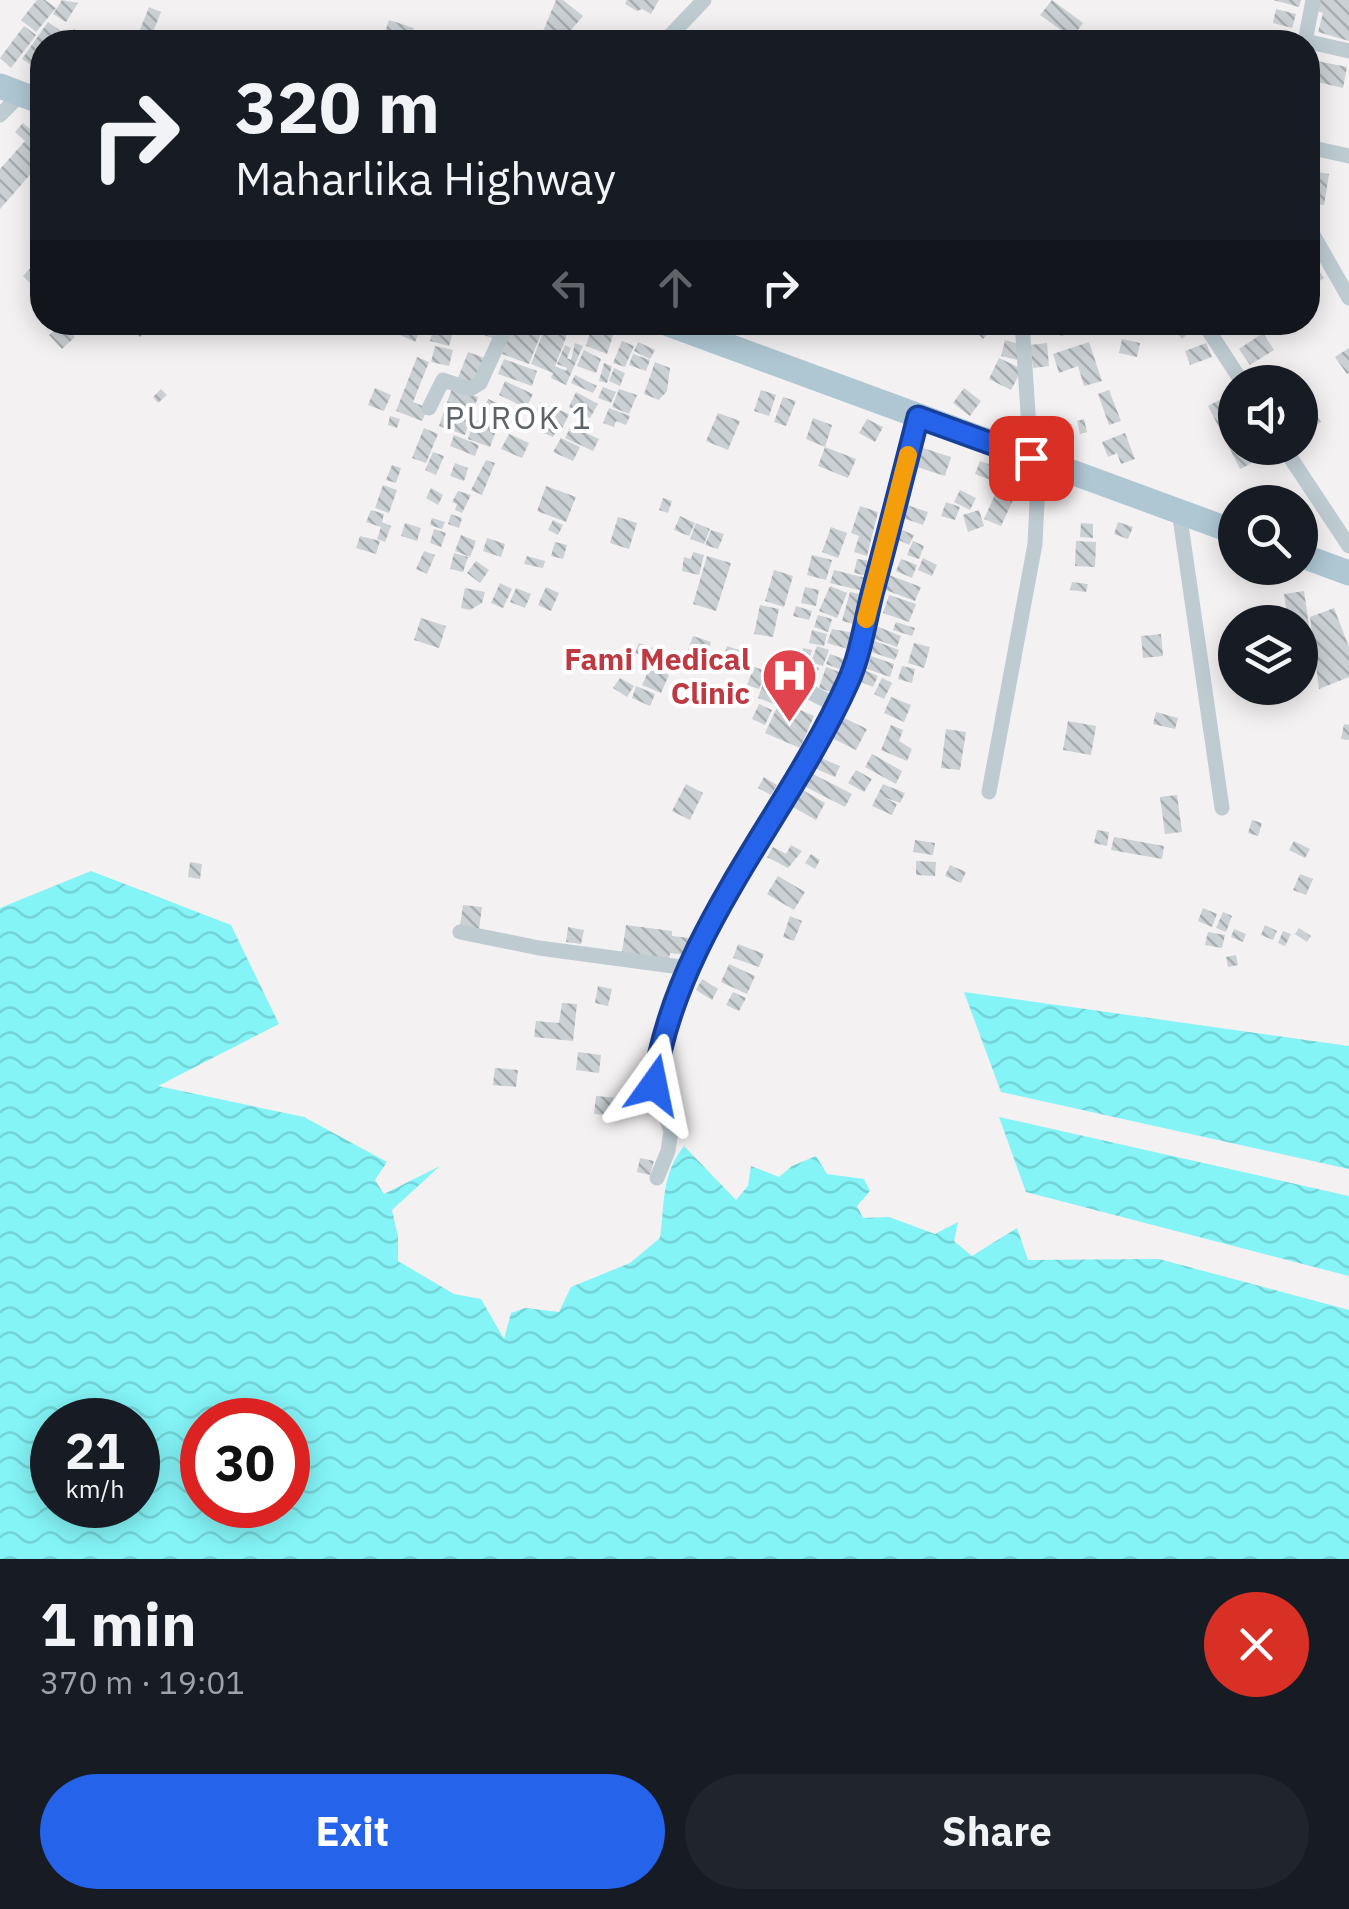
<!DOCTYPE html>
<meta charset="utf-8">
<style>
:root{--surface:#171b24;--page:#20242c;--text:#f1f3f6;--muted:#9ea1a6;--accent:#2563eb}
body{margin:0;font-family:"IBM Plex Sans",sans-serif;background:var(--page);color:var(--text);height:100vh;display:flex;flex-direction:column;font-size:38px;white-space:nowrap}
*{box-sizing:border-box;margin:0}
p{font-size:32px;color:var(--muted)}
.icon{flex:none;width:55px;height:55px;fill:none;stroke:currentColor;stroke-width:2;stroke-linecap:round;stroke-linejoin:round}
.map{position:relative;height:1559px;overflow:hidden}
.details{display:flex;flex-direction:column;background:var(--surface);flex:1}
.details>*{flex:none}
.top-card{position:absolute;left:30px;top:30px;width:1290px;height:305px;border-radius:40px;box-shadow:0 5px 25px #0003;background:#171b24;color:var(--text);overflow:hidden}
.tools{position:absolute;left:1218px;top:365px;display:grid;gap:20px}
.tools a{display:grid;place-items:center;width:100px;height:100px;border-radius:50%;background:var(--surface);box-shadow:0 5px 25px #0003;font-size:50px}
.speed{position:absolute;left:30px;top:1398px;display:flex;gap:20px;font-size:50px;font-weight:700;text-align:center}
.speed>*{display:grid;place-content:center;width:130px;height:130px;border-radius:50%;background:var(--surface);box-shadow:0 5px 25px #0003;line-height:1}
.speed small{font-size:25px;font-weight:400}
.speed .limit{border:15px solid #d22;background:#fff;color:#111}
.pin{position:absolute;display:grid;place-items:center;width:85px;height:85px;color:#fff;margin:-42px;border-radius:20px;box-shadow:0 5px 15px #0006}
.me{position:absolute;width:110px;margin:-55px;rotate:12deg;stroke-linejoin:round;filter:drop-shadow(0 0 8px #0008)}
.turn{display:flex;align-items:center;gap:35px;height:210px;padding:0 40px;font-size:45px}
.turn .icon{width:130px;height:130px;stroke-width:2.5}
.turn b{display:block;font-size:70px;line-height:85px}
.lanes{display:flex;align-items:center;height:95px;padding:0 40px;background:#0003;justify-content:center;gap:50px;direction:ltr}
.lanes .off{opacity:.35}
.round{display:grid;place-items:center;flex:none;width:105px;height:105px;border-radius:52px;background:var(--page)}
.summary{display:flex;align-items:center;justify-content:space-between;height:170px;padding:0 40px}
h1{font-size:60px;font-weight:800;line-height:75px}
.action{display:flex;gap:20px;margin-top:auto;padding:20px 40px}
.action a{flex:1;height:115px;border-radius:60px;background:var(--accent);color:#fff;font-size:40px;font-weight:800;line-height:115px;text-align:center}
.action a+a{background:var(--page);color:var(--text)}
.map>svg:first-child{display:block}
.water{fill:url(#water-waves);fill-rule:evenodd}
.building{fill:url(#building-back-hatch)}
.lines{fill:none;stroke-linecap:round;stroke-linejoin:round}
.minor{stroke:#beccd2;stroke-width:15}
.primary{stroke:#aec7d3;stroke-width:25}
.route-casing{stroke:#184099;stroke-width:25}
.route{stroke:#2563eb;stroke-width:18}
.slow{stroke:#f59e0b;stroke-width:18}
.labels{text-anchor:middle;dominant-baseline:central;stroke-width:8;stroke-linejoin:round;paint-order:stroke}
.health-label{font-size:30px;font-weight:bold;fill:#be3a42;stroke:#fff;text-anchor:end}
.neighbourhood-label{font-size:32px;letter-spacing:2.5px;fill:#5d6367;stroke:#fff}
</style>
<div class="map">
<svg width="1349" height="1559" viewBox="0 0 1349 1559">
<defs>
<pattern id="water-waves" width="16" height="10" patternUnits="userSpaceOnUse" patternTransform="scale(2.5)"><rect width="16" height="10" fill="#84f4f7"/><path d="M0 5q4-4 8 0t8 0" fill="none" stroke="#73d3d6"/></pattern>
<pattern id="building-back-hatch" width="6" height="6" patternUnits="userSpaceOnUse" patternTransform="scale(2.5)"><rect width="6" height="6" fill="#cbd0d4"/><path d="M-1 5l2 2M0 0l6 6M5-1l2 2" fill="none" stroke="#a7acaf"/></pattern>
</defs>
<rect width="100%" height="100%" fill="#f4f1f2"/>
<g class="water">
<path d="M91 871 231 925 279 1024 158 1086 304 1117 387 1162 375 1180 384 1194 440 1166 392 1210 398 1236V1261L454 1294 481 1299 504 1339 511 1313 525 1308 559 1312 571 1287 630 1263 660 1238C665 1203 661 1175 684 1146L736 1200 748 1186 751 1166 779 1177 792 1166 816 1156 827 1174 864 1179 870 1191 857 1206 863 1218 889 1217 935 1234 958 1222 954 1241 972 1256 1017 1228 1028 1260 1159 1259 1349 1310V1559H0V908ZM52 1420H138V1505H52ZM202 1420H288V1505H202Z"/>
<polygon points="964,992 1349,1046 1349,1169 1001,1092"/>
<polygon points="999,1117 1349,1196 1349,1276 1026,1192"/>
</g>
<g class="building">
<polygon points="37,0 45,0 56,8 36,32 21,20"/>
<polygon points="62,0 78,3 66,22 53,14"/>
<polygon points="556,0 563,0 583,16 561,42 549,42 541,36"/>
<polygon points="627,0 659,0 651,14 642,9 637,11 625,4"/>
<polygon points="1052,0 1083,23 1072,38 1040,15"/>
<polygon points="1273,0 1301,0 1299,7"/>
<polygon points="1320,0 1349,0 1349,41 1318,32 1323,13 1317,11"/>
<polygon points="149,7 161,12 149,42 135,42"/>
<polygon points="1276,9 1296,14 1292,28 1273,23"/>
<polygon points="389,20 414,28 409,42 382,41"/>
<polygon points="48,22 65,34 59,42 42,42 42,65 39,70 22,59"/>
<polygon points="24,26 36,35 11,68 0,58"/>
<polygon points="74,29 83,35 78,42 65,42"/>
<polygon points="1273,33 1292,36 1291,42 1272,42"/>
<polygon points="1317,61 1347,67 1343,88 1313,81"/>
<polygon points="23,123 35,133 39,128 42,131 42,161 0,209 0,169 25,141 15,132"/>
<polygon points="1311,171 1329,174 1324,205 1308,203"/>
<polygon points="36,262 42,269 42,295 23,276"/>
<polygon points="1313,262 1324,278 1308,289 1308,265"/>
<polygon points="132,322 153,322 140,337 128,327"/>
<polygon points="400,322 424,322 415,342 396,333"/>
<polygon points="470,322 505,322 498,340 467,329"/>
<polygon points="514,322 542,331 529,364 502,354"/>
<polygon points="547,322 572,322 555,366 566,371 567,368 557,364 565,345 571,348 567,358 571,360 575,343 583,346 566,385 551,378 553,373 531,364"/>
<polygon points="593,322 616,326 607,354 586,346"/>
<polygon points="982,322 990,322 995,327 983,339 974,330"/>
<polygon points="1058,322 1077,322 1079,333 1060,336"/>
<polygon points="1168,322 1189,322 1194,328 1182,339"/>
<polygon points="1242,322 1267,322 1250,334"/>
<polygon points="63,323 75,337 62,349 49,335"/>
<polygon points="435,323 454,328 449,346 430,341"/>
<polygon points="1263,333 1274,350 1250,365 1239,349"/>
<polygon points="1122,339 1140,343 1137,357 1119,353"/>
<polygon points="1005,340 1022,345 1017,360 1001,356"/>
<polygon points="622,341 634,346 625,367 613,363"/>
<polygon points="638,342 655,350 650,359 634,351"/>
<polygon points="1089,342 1102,381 1084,386 1078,366 1059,373 1053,354"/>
<polygon points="1047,343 1049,366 1033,368 1030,345"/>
<polygon points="1206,343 1212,357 1190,365 1185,351"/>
<polygon points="435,346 453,350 449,366 431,362"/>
<polygon points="1349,348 1349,373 1347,374 1335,357"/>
<polygon points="584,350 601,359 596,373 577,366"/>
<polygon points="468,352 485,358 475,385 458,378"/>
<polygon points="633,354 650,360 646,371 629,365"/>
<polygon points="417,357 429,362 413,402 428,408 422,421 396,411"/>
<polygon points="999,358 1022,369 1011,390 989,379"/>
<polygon points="504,359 537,371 532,386 498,374"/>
<polygon points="655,362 670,368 667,391 659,400 644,394"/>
<polygon points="604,363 612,366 607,383 599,381"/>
<polygon points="614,368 625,373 620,386 609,381"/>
<polygon points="575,375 597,386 593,393 571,383"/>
<polygon points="505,381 533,394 526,408 499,395"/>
<polygon points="603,387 616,392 611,403 598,398"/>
<polygon points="375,388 391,395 384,411 368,405"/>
<polygon points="452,388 478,397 465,435 439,426"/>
<polygon points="964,388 981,401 970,416 953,403"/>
<polygon points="161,389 167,395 158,403 153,397"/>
<polygon points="619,389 637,395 629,414 612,407"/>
<polygon points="761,390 776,395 769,416 754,411"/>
<polygon points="1109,390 1121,421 1109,425 1098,394"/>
<polygon points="576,392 598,404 590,418 569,407"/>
<polygon points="1235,392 1235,448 1266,448 1270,454 1240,469 1208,406"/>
<polygon points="1304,396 1321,422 1305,432 1300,425 1300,399"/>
<polygon points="783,397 796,401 786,426 774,422"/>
<polygon points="488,399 511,409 505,423 482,413"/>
<polygon points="540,402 569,414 561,431 532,419"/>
<polygon points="609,408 630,416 626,425 616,421 614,427 603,423"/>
<polygon points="718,413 740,421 728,450 706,441"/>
<polygon points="390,416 400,419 397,428 388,425"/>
<polygon points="813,418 832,425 825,447 856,459 848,478 818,466 825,447 806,439"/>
<polygon points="867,419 883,427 875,442 859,433"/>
<polygon points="1084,419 1087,432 1080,434 1077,421"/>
<polygon points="474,420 497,428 490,447 468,439"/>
<polygon points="544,426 556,431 553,437 541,432"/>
<polygon points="571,426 599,439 593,451 565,438"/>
<polygon points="424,428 438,434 426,463 412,458"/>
<polygon points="1125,433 1135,459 1121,464 1117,453 1108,457 1102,442"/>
<polygon points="509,434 529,443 522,458 501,449"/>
<polygon points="454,435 479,445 475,456 450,446"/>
<polygon points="561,438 580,447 573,461 553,452"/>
<polygon points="923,448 951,457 945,476 917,467"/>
<polygon points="433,452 444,456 436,475 425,470"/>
<polygon points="486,460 495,463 482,495 471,490"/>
<polygon points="980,461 1009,471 1003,485 975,474"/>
<polygon points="455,463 468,468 464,481 450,476"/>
<polygon points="392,465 401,468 396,483 386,480"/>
<polygon points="383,485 397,490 389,513 375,508"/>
<polygon points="546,486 576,497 566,522 537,511"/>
<polygon points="431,488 443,495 438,505 426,498"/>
<polygon points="998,488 1015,496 1001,526 984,519"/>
<polygon points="960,490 976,498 970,510 954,502"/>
<polygon points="458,491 471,495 462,513 455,510 457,504 452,502"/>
<polygon points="663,498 672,501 668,513 659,510"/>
<polygon points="946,502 960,507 955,520 941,516"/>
<polygon points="907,505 928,512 923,525 903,518"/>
<polygon points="860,506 878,512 867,556 854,552 859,536 851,533"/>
<polygon points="371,510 384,514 382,522 391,526 385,542 377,539 381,527 366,522"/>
<polygon points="979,510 984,526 968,532 963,515"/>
<polygon points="451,514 462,518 459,528 448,524"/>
<polygon points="680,516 695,523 689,536 674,530"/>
<polygon points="618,517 637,523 629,549 610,543"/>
<polygon points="432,518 445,522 442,529 430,525"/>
<polygon points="553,520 563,525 558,535 548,530"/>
<polygon points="1118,522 1133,527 1128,539 1114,534"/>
<polygon points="405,523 421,528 417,541 401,536"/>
<polygon points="696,523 710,529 704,544 690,539"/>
<polygon points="1081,523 1093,524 1093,538 1080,537"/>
<polygon points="831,527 847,533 838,558 822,552"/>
<polygon points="434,529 446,533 441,547 430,543"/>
<polygon points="711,530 724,534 718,549 705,545"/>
<polygon points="902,530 914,535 909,545 897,539"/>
<polygon points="461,535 476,541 470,557 455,551"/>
<polygon points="360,536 380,541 376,554 356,548"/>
<polygon points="487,538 505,544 501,557 483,551"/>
<polygon points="913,541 924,546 919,559 907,555"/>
<polygon points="1076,541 1096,542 1095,567 1075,566"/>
<polygon points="555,542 567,545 563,559 551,556"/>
<polygon points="424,551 435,555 427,574 416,569"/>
<polygon points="693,552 704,555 699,575 682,571 684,557 691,559"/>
<polygon points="454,553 468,557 463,572 450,569"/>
<polygon points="812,555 832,560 826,580 807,575"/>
<polygon points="527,556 545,561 543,568 524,564"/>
<polygon points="707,556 731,563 716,611 693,604"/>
<polygon points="923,558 937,565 932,576 918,570"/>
<polygon points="857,559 871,561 868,576 854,573"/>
<polygon points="901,559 917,565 912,578 896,571"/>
<polygon points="476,561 489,570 480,583 467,573"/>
<polygon points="774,570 793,576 784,607 765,601"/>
<polygon points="834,570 866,578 863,591 830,583"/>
<polygon points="889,575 921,587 915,601 883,589"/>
<polygon points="1072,582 1088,584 1086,592 1070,590"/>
<polygon points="500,583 512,589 503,608 491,603"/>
<polygon points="830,586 847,593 837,618 819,611"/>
<polygon points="546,587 559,593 551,611 538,605"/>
<polygon points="805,587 819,590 816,606 801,603"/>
<polygon points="465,588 485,592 482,603 470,610 461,608"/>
<polygon points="516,588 531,594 525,608 510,602"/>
<polygon points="1304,591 1309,626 1300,627 1300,622 1288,622 1284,594"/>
<polygon points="850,592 869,596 862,626 842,621"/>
<polygon points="889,595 916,604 909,622 883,613"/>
<polygon points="760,605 779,609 773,637 754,634"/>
<polygon points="796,606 812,611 809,620 793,616"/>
<polygon points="1334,608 1349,647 1349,677 1319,689 1310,617"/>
<polygon points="818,615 832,619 828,632 814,627"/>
<polygon points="421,618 446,626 439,648 414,640"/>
<polygon points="896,622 915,628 912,636 893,630"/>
<polygon points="876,626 901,636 897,647 872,638"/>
<polygon points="832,629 860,634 855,651 827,643"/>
<polygon points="812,630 827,634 824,646 809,643"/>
<polygon points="1161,634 1163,656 1143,658 1141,636"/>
<polygon points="693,636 711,642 706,659 687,653"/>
<polygon points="872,640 899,650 895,660 868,651"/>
<polygon points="639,643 659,650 655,660 635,653"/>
<polygon points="914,643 930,647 924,668 908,663"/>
<polygon points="727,646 745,652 741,664 723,658"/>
<polygon points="817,646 829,650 823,666 811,662"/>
<polygon points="803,648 812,650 809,660 800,658"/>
<polygon points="830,654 846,660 842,670 826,664"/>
<polygon points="871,656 894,664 890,677 867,669"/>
<polygon points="799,661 819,668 812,686 792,679"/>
<polygon points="902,666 915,669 912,683 898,679"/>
<polygon points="650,667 669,675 661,693 642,685"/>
<polygon points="754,667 766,671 759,689 747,685"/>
<polygon points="826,667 847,675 839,695 819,688"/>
<polygon points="864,670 878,676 873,687 859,681"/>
<polygon points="620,678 634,686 627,697 613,688"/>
<polygon points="882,678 892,683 884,699 874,694"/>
<polygon points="764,681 780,687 774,704 758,698"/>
<polygon points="636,686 655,694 650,706 632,698"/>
<polygon points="781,687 792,691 788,701 777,697"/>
<polygon points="891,697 911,705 904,722 884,713"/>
<polygon points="780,701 814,716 800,748 765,733"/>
<polygon points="759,704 772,710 765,725 752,719"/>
<polygon points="1156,712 1178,718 1175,729 1153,724"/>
<polygon points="838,715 867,729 856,750 828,736"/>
<polygon points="1068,721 1096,726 1091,755 1063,750"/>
<polygon points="1344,724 1349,725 1349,740 1341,739"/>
<polygon points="891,725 903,730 899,741 912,749 907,761 881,750"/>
<polygon points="946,729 966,732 960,770 941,768"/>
<polygon points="872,754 902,771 896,784 865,767"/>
<polygon points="816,756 840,766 835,777 812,767"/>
<polygon points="856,770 872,779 864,792 848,783"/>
<polygon points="811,773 852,794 845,807 804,786"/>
<polygon points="764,777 777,785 771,795 758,788"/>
<polygon points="686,784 703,793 690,820 672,811"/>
<polygon points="883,784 905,793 900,803 883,797 897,804 892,815 872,806"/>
<polygon points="801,789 825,803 816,820 791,806"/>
<polygon points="1177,795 1182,832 1165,834 1160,797"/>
<polygon points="1252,820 1262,823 1258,836 1248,833"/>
<polygon points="1097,830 1109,832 1107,846 1094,843"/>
<polygon points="1114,837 1164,846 1162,859 1111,850"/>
<polygon points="915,840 935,843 933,855 913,852"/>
<polygon points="1294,841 1310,849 1305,858 1289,850"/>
<polygon points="791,845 802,851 788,868 767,857 773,847 786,854"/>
<polygon points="811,854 820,860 815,869 805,863"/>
<polygon points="916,861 936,862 935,876 916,875"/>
<polygon points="190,862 202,864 200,879 188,877"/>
<polygon points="950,865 966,872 961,883 945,876"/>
<polygon points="1300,874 1313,879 1306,895 1293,890"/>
<polygon points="778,876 805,892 794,910 767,894"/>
<polygon points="463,905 482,907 479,929 460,926"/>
<polygon points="1203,908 1217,914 1212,927 1198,921"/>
<polygon points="1223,912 1232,916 1226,932 1216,928"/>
<polygon points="790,916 802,921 794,941 783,937"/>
<polygon points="626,925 672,931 672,936 690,938 687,955 670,953 669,959 622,952"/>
<polygon points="1265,925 1277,931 1273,940 1261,935"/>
<polygon points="568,927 584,930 581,944 566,942"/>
<polygon points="1299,928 1311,936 1307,942 1295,934"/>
<polygon points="1234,929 1246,934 1243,942 1231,937"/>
<polygon points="1283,931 1291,934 1285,946 1278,943"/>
<polygon points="1208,932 1225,935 1222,948 1205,945"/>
<polygon points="738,944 764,954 759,967 733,958"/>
<polygon points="1236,955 1238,965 1228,967 1226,957"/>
<polygon points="729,964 755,976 747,994 721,982"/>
<polygon points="702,979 718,989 712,1000 696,990"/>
<polygon points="598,986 612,989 608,1006 595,1003"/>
<polygon points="733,992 746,998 739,1011 726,1005"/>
<polygon points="562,1003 577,1004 573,1041 534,1037 536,1021 559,1023"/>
<polygon points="578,1052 601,1055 599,1073 576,1070"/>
<polygon points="495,1068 518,1070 516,1087 493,1085"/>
<polygon points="596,1096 619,1098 617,1116 594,1114"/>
<polygon points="640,1158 654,1161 650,1175 637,1172"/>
</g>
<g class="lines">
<g class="minor">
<polyline points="1305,41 1349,51"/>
<polyline points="664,42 704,0"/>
<polyline points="1305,42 1313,0"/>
<polyline points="0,115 20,95"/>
<polyline points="1308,147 1349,156"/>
<polyline points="1308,226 1349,298"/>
<polyline points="1022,322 1031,458"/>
<polyline points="1203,322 1242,382"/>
<polyline points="429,408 443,380 470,389 480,383 508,322"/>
<polyline points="1284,448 1349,546"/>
<polyline points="1179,511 1222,808"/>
<polyline points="797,695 808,691 837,706"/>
<polyline points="989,792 1035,544 1039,461"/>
<polyline points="460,932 539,948 688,968"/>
<polyline points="657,1178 668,1151 671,1131 654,1085 669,1022 688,968 734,880 798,779 850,679 918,417"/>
</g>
<g class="primary">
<polyline points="0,86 42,102"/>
<polyline points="663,322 1235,532"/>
<polyline points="1300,555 1349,573"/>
</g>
</g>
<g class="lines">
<defs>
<path id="route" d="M654 1085C675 934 787 818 848 682 860 656 865 623 872 594 888 535 903 476 918 417L1031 458"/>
</defs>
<use href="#route" class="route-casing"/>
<use href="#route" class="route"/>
<polyline class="slow" points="866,619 908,455"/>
</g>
<defs>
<symbol id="hospital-pin" viewBox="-11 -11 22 30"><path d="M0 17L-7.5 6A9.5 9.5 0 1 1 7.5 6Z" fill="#e0444e" stroke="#fff"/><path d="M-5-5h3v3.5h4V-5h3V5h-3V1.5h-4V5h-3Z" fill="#fff"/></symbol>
</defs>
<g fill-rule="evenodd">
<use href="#hospital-pin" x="758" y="644" width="63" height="86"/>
</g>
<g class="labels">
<g class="health-label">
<text x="750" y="658">Fami Medical<tspan x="750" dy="34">Clinic</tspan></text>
</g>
<g class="neighbourhood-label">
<text x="519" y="417">PUROK 1</text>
</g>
</g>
</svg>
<div class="tools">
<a><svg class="icon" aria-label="sound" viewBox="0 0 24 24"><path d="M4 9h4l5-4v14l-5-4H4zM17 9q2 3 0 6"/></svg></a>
<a><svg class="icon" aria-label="search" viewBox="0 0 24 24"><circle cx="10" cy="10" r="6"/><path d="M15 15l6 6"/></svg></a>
<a><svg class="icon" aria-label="layers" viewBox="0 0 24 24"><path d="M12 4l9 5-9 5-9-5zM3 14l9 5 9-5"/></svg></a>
</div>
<div class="speed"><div>21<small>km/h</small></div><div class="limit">30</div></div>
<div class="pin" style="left:1031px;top:458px;background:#d93025"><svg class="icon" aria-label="arrive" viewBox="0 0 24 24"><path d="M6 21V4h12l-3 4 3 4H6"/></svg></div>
<svg class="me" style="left:654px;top:1085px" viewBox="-20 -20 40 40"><path d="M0-17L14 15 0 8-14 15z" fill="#2563eb" stroke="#fff" stroke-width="4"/></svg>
<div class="top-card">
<div class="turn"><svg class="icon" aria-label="right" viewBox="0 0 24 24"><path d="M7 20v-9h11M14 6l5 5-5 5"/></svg><div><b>320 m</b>Maharlika Highway</div></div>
<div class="lanes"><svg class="icon off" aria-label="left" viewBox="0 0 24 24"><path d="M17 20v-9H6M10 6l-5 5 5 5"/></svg><svg class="icon off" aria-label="ahead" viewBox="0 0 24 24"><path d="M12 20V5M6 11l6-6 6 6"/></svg><svg class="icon" aria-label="right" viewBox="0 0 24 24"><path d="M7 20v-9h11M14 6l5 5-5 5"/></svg></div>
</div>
</div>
<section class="details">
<div class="summary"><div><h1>1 min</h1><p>370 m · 19:01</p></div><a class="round" style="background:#d93025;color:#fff"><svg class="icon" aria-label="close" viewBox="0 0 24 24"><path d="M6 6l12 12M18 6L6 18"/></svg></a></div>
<div class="action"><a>Exit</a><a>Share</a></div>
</section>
